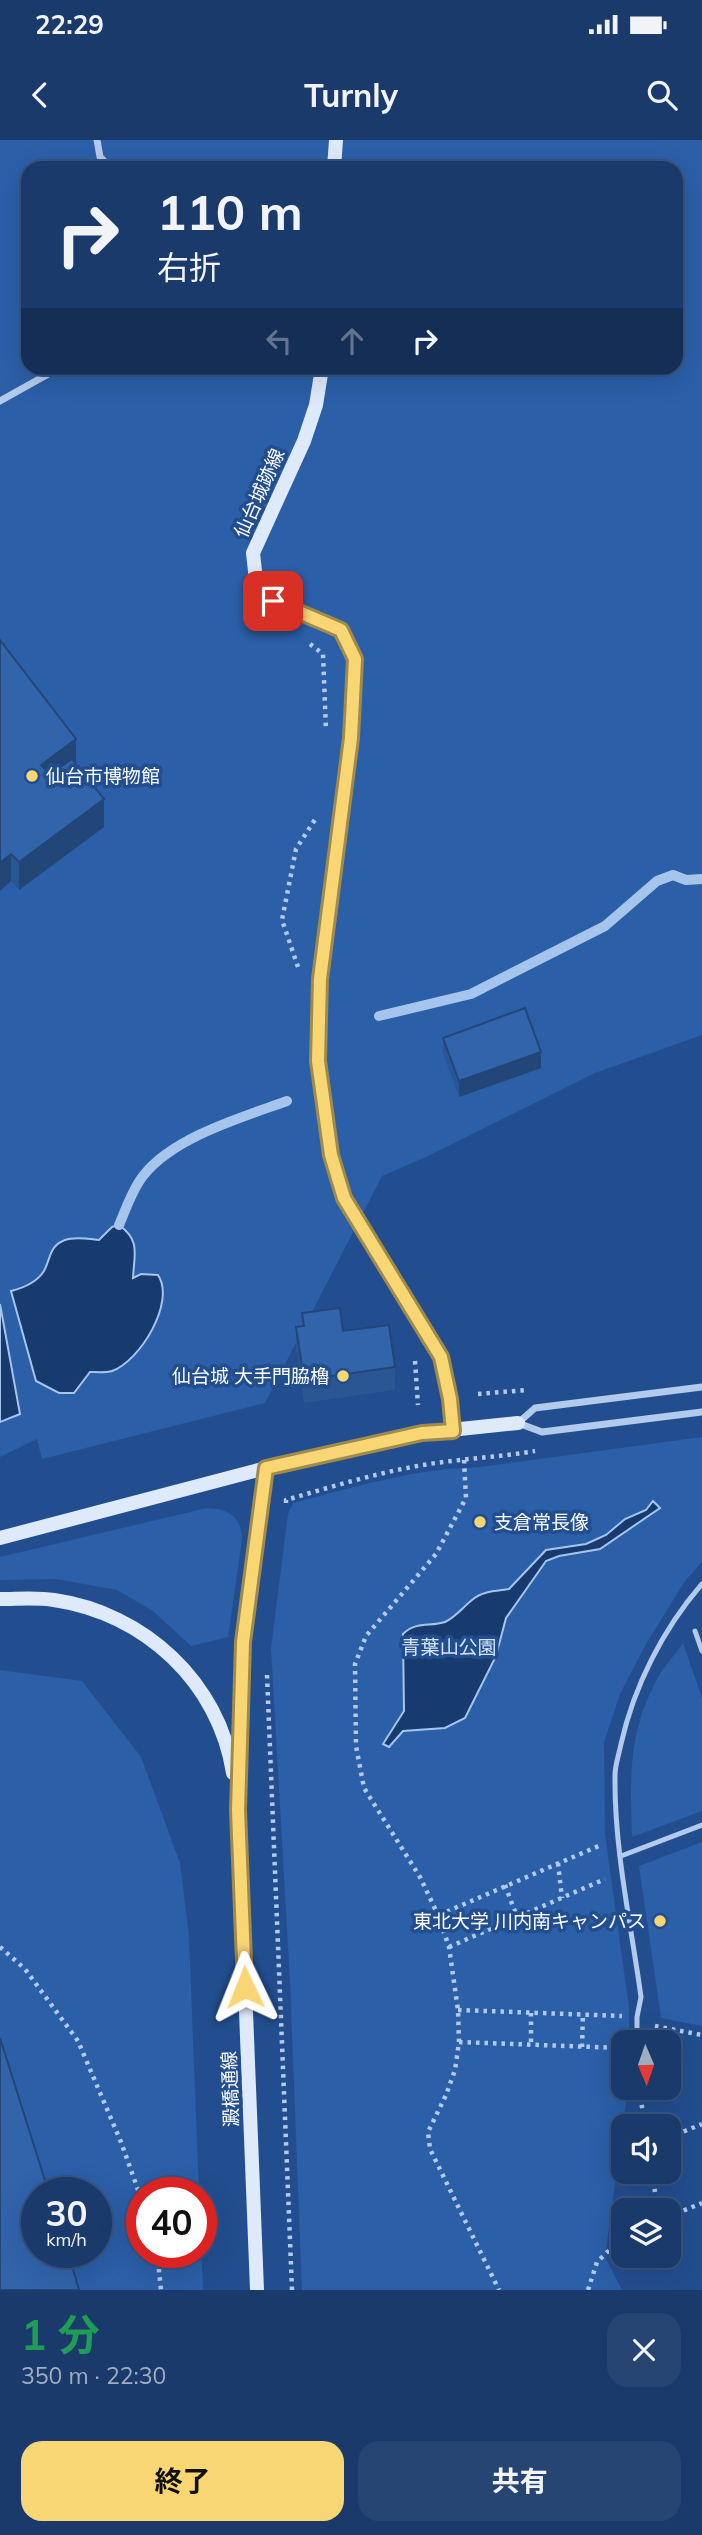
<!DOCTYPE html>
<html lang="ja">
<meta charset="utf-8">
<style>
:root{--surface:#1a3a6b;--page:#274573;--text:#f1f3f6;--muted:#9fadc1;--line:#38547e;--accent:#f8d674}
body{margin:0;font-family:Mulish,"Noto Sans JP",sans-serif;background:var(--page);color:var(--text);height:100vh;display:flex;flex-direction:column;font-size:26px;white-space:nowrap}
*{box-sizing:border-box;margin:0}
p{font-size:23px;color:var(--muted)}
.icon{flex:none;width:38px;height:38px;fill:none;stroke:currentColor;stroke-width:2;stroke-linecap:round;stroke-linejoin:round}
.map{position:relative;height:2150px;overflow:hidden}
.drawer{display:flex;flex-direction:column;background:var(--surface);flex:1}
.drawer>*{flex:none}
.guide{position:absolute;left:21px;top:21px;width:662px;height:214px;border-radius:21px;box-shadow:0 7px 28px #0002,0 0 0 2px var(--line);background:#1a3a6b;color:var(--text);overflow:hidden}
.needle{width:46px;rotate:178deg}
.tools{position:absolute;left:611px;top:1890px;display:grid;gap:14px}
.tools a{display:grid;place-items:center;width:70px;height:70px;border-radius:14px;background:var(--surface);box-shadow:0 7px 28px #0002,0 0 0 2px var(--line);font-size:35px}
.speed{position:absolute;left:21px;top:2037px;display:flex;gap:14px;font-size:35px;font-weight:700;text-align:center}
.speed>*{display:grid;place-content:center;width:91px;height:91px;border-radius:50%;background:var(--surface);box-shadow:0 7px 28px #0002,0 0 0 2px var(--line);line-height:1}
.speed small{font-size:18px;font-weight:400}
.speed .limit{border:10px solid #d22;background:#fff;color:#111}
.pin{position:absolute;display:grid;place-items:center;width:60px;height:60px;color:#fff;margin:-30px;border-radius:14px;box-shadow:0 4px 10px #0006}
.me{position:absolute;width:77px;margin:-38px;rotate:358deg;stroke-linejoin:round;filter:drop-shadow(0 0 5px #0008)}
.turn{display:flex;align-items:center;gap:24px;height:147px;padding:0 21px;font-size:32px}
.turn .icon{width:91px;height:91px;stroke-width:2.5}
.turn b{display:block;font-size:49px;line-height:60px}
.lanes{display:flex;align-items:center;height:66px;padding:0 21px;background:#0003;justify-content:center;gap:35px;direction:ltr}
.lanes .off{opacity:.35}
.round{display:grid;place-items:center;flex:none;width:74px;height:74px;border-radius:21px;background:var(--page)}
.summary{display:flex;align-items:center;justify-content:space-between;height:119px;padding:0 21px}
h1{font-size:42px;font-weight:700;line-height:52px;color:#1e9e55}
.button{display:flex;gap:14px;margin-top:auto;padding:14px 21px}
.button a{flex:1;height:80px;border-radius:21px;background:var(--accent);color:#111;font-size:28px;font-weight:700;line-height:80px;text-align:center}
.button a+a{background:var(--page);color:var(--text)}
.status{display:flex;justify-content:space-between;align-items:center;height:49px;padding:0 35px;background:var(--surface);direction:ltr}
.status svg{height:19px;fill:currentColor}
header{display:flex;justify-content:space-between;align-items:center;height:91px;padding:0 21px;background:var(--surface);font-size:32px;font-weight:700}
.map>svg:first-child{display:block}
.green{fill:#2b5fa8;fill-rule:evenodd}
.water{fill:#173a6f;stroke:#a6c5ed;stroke-width:2}
.lines{fill:none;stroke-linecap:round;stroke-linejoin:round}
.stream{stroke:#a6c5ed;stroke-width:10}
.path{stroke:#b2caec;stroke-width:4.5;stroke-dasharray:3.5 5;stroke-linecap:butt}
.lane{stroke:#b2caec;stroke-width:5}
.street{stroke:#b2caec;stroke-width:7}
.secondary{stroke:#dee9f9;stroke-width:14}
.wall{fill:#2b5694}
.shaded-wall{fill:#234678}
.building{fill:#3264ac;stroke:#234678;stroke-width:2}
.route-casing{stroke:#a18b4b;stroke-width:18}
.route{stroke:#f8d674;stroke-width:12}
.poi-dot{fill:#f8d674;stroke:#224e8f;stroke-width:2.5}
.labels{text-anchor:middle;dominant-baseline:central;stroke-width:7;stroke-linejoin:round;paint-order:stroke}
.street-label{font-size:19px;fill:#fff;stroke:#224e8f}
.poi-label{font-size:19px;fill:#fff;stroke:#224e8f;text-anchor:start}
.park-label{font-size:19px;fill:#d7e5f9;stroke:#224e8f}
</style>
<div class="status"><b>22:29</b><svg viewBox="0 0 49 12"><path d="M0 12V9h3v3zM5 12V6h3v6zM10 12V3h3v9zM15 12V0h3v12zM26 1h20v11H26zM47 4h2v5h-2z"/></svg></div>
<header><svg class="icon" aria-label="back" viewBox="0 0 24 24"><path d="M15 5l-7 7 7 7"/></svg>Turnly<svg class="icon" aria-label="search" viewBox="0 0 24 24"><circle cx="10" cy="10" r="6"/><path d="M15 15l6 6"/></svg></header>
<div class="map">
<svg width="702" height="2150" viewBox="0 0 702 2150">
<rect width="100%" height="100%" fill="#224e8f"/>
<g class="green">
<path d="M0 0H702V895L595 933 424 1018 382 1036 265 1263 42 1319 37 1299 0 1317ZM28 28H676V228H28Z"/>
<path d="M702 1297V1422L685 1441 646 1504 620 1554 604 1602 605 1694 629 1868V1902H623V1948H628L605 2117 622 2150H302L290 1841 271 1508 288 1374 293 1363C355 1347 416 1328 480 1327Z"/>
<path d="M207 1368C229 1369 241 1376 242 1399L228 1497 191 1506 153 1471 117 1450 56 1439 0 1440V1417Z"/>
<path d="M683 1503 702 1558V1671L632 1697C630 1637 628 1594 657 1539 664 1526 675 1515 683 1503Z"/>
<path d="M0 1530 82 1541 141 1617 180 1723 189 1796 199 2053H142V2112H201V2099L203 2150H0ZM37 2053H96V2112H37Z"/>
<polygon points="702,1702 702,1886 661,1878 639,1726"/>
</g>
<g class="water">
<path d="M119 1085C141 1101 134 1114 133 1138L141 1134 158 1135C176 1162 140 1221 112 1231 105 1233 96 1232 90 1232L74 1253H59L36 1241 11 1151C23 1148 37 1142 44 1131 51 1118 49 1106 65 1100 75 1096 89 1099 99 1100L112 1087Z"/>
<polygon points="0,1164 20,1274 0,1282"/>
<path d="M653 1361 660 1368 600 1409 559 1416 546 1421 506 1478 496 1516 465 1578 445 1588 403 1591 389 1607 383 1604 404 1571 403 1494C416 1481 430 1487 445 1482 456 1477 463 1467 472 1460 482 1451 496 1451 509 1449L546 1410 586 1404 606 1395 625 1379 646 1370Z"/>
</g>
<g class="lines">
<g class="stream">
<polyline points="379,876 471,854 605,786 657,741 673,735 686,740 702,739"/>
<path d="M119 1085C126 1069 132 1050 143 1036 173 997 243 977 287 961"/>
</g>
<g class="path">
<polyline points="310,504 323,514 326,590"/>
<polyline points="298,827 282,780 296,709 316,678"/>
<polyline points="415,1221 418,1265"/>
<polyline points="478,1254 526,1250"/>
<polyline points="464,1320 466,1358 436,1414 366,1496 355,1524 356,1606 364,1648 420,1737 438,1775 449,1807 458,1870 459,1902 455,1930 446,1955 428,1992 430,2009 499,2150"/>
<path d="M286 1363V1360C327 1348 370 1335 412 1327 452 1319 494 1318 535 1311"/>
<polyline points="267,1535 292,2150"/>
<polyline points="558,1723 562,1758"/>
<polyline points="505,1745 517,1777"/>
<polyline points="439,1775 601,1705"/>
<polyline points="0,1807 25,1829 78,1901 121,2002 142,2061"/>
<polyline points="449,1807 605,1739"/>
<polyline points="458,1870 622,1876"/>
<polyline points="531,1873 531,1905"/>
<polyline points="655,1886 702,1895"/>
<polyline points="459,1902 622,1908"/>
<polyline points="582,1907 583,1874"/>
<polyline points="639,1948 645,1986"/>
<polyline points="668,1998 702,1984"/>
<polyline points="652,2032 655,2052"/>
<polyline points="668,2077 702,2063"/>
<polyline points="157,2112 161,2150"/>
<polyline points="588,2150 597,2122 623,2097"/>
</g>
<g class="lane">
<polyline points="695,1491 702,1511"/>
<polyline points="621,1716 702,1685"/>
<path d="M637 1902V1877L641 1857C631 1784 614 1709 615 1635 615 1625 619 1614 621 1604 634 1546 663 1489 702 1444"/>
</g>
<g class="street">
<polyline points="97,0 100,17 111,28"/>
<polyline points="0,261 59,228"/>
<polyline points="702,1247 535,1268 518,1283 542,1292 702,1272"/>
</g>
<g class="secondary">
<polyline points="334,28 336,0"/>
<polyline points="322,228 316,265 304,301 253,413 256,440 273,461 341,490 355,519 351,598 320,839 318,921 331,1015 344,1058 441,1217 451,1259 453,1291"/>
<polyline points="0,1398 266,1328 422,1293 518,1283"/>
<path d="M0 1459C18 1459 36 1457 54 1460 144 1473 219 1542 233 1633"/>
<polyline points="257,2150 238,1669 243,1502 266,1328"/>
</g>
</g>
<g class="wall">
<polygon points="0,500 76,624 104,687 19,750 11,741 0,751"/>
<polygon points="443,898 541,928 459,957 443,913"/>
<polygon points="302,1173 343,1191 395,1227 395,1250 304,1263 296,1210 296,1187 302,1186"/>
</g>
<g class="shaded-wall">
<polygon points="76,599 76,626 41,652 41,625"/>
<polygon points="104,659 104,687 19,750 19,722"/>
<polygon points="11,714 11,741 0,751 0,723"/>
<polygon points="541,912 541,928 459,957 459,941"/>
</g>
<g class="building">
<polygon points="0,500 76,599 41,625 50,634 72,619 104,659 19,722 11,714 0,723"/>
<polygon points="525,868 541,912 459,941 443,898"/>
<polygon points="340,1168 343,1191 389,1185 395,1227 304,1240 296,1187 304,1186 302,1173"/>
<polygon points="0,1898 49,2053 37,2053 37,2112 68,2112 79,2150 0,2150"/>
</g>
<g class="lines">
<defs>
<polyline id="route" points="245,1847 238,1670 243,1502 266,1328 422,1293 453,1291 450,1259 441,1217 344,1058 331,1015 318,921 320,839 351,598 355,519 341,490 273,461"/>
</defs>
<use href="#route" class="route-casing"/>
<use href="#route" class="route"/>
</g>
<g class="poi-dot">
<circle cx="32" cy="636" r="7"/>
<circle cx="343" cy="1236" r="7"/>
<circle cx="480" cy="1382" r="7"/>
<circle cx="660" cy="1781" r="7"/>
</g>
<g class="labels">
<g class="street-label">
<text transform="translate(259 353) rotate(-66)">仙台城跡線</text>
<text transform="translate(230 1949) rotate(-92)">澱橋通線</text>
</g>
<g class="poi-label">
<text x="46" y="636">仙台市博物館</text>
<text x="329" y="1236" text-anchor="end">仙台城 大手門脇櫓</text>
<text x="494" y="1382">支倉常長像</text>
<text x="646" y="1781" text-anchor="end">東北大学 川内南キャンパス</text>
</g>
<g class="park-label">
<text x="449" y="1507">青葉山公園</text>
</g>
</g>
</svg>
<div class="tools">
<a><svg class="needle" viewBox="-14 -14 28 28"><path d="M0-13l5 13h-10z" fill="#e53935"/><path d="M0 13l5-13h-10z" fill="#9fadc1"/></svg></a>
<a><svg class="icon" aria-label="sound" viewBox="0 0 24 24"><path d="M4 9h4l5-4v14l-5-4H4zM17 9q2 3 0 6"/></svg></a>
<a><svg class="icon" aria-label="layers" viewBox="0 0 24 24"><path d="M12 4l9 5-9 5-9-5zM3 14l9 5 9-5"/></svg></a>
</div>
<div class="speed"><div>30<small>km/h</small></div><div class="limit">40</div></div>
<div class="pin" style="left:273px;top:461px;background:#d93025"><svg class="icon" aria-label="arrive" viewBox="0 0 24 24"><path d="M6 21V4h12l-3 4 3 4H6"/></svg></div>
<svg class="me" style="left:245px;top:1847px" viewBox="-20 -20 40 40"><path d="M0-17L14 15 0 8-14 15z" fill="#f8d674" stroke="#fff" stroke-width="4"/></svg>
<div class="guide">
<div class="turn"><svg class="icon" aria-label="right" viewBox="0 0 24 24"><path d="M7 20v-9h11M14 6l5 5-5 5"/></svg><div><b>110 m</b>右折</div></div>
<div class="lanes"><svg class="icon off" aria-label="left" viewBox="0 0 24 24"><path d="M17 20v-9H6M10 6l-5 5 5 5"/></svg><svg class="icon off" aria-label="ahead" viewBox="0 0 24 24"><path d="M12 20V5M6 11l6-6 6 6"/></svg><svg class="icon" aria-label="right" viewBox="0 0 24 24"><path d="M7 20v-9h11M14 6l5 5-5 5"/></svg></div>
</div>
</div>
<section class="drawer">
<div class="summary"><div><h1>1 分</h1><p>350 m · 22:30</p></div><a class="round"><svg class="icon" aria-label="close" viewBox="0 0 24 24"><path d="M6 6l12 12M18 6L6 18"/></svg></a></div>
<div class="button"><a>終了</a><a>共有</a></div>
</section>
